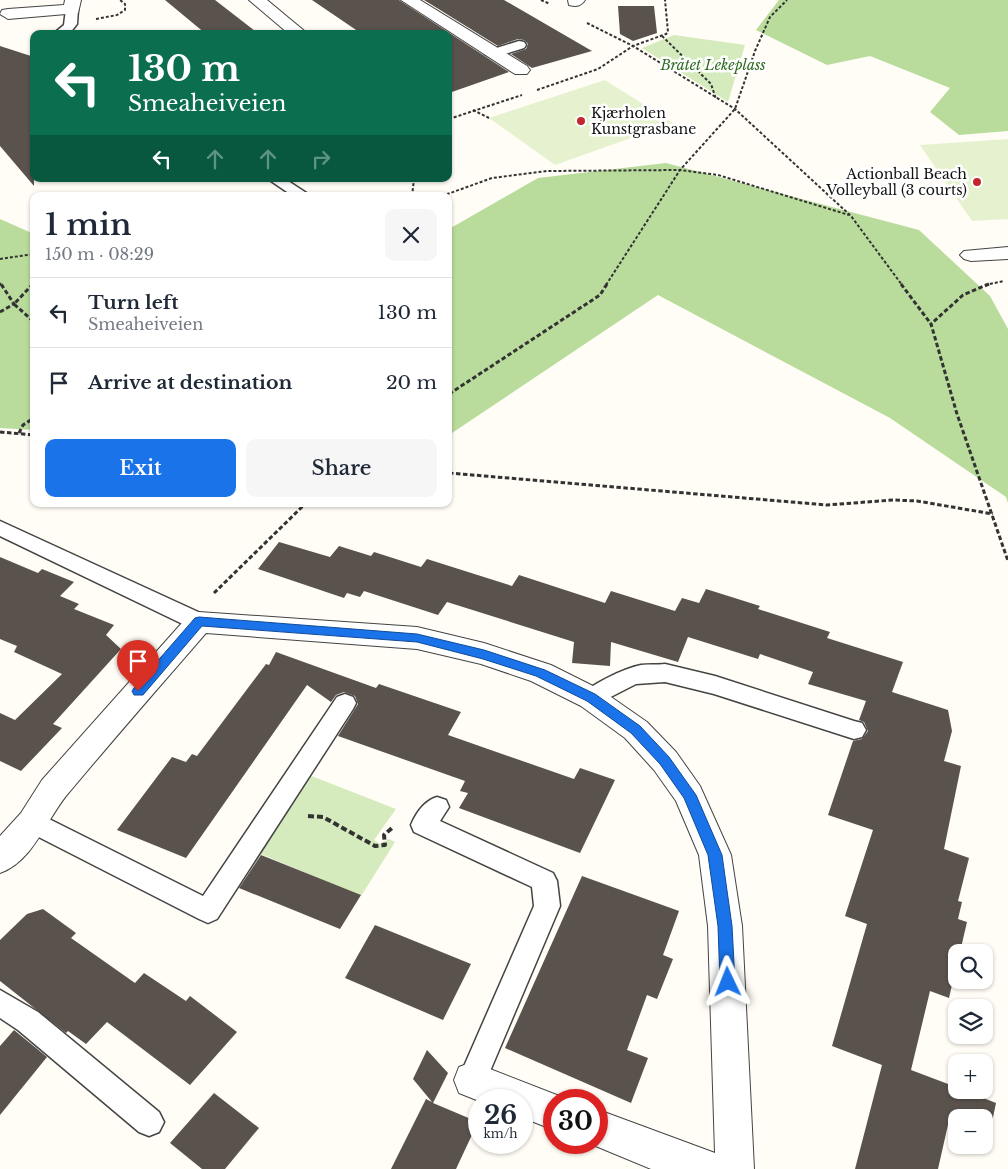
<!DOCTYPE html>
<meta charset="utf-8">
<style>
:root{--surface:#fff;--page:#f6f6f7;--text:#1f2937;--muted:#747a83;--line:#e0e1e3;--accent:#1a73e8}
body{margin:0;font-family:"Libre Baskerville",serif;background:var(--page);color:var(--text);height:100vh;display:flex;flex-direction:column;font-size:19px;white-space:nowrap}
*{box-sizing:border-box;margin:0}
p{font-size:16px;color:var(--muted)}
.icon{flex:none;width:28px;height:28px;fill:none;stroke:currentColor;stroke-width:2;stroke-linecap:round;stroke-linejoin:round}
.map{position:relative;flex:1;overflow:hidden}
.side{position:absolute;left:30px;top:192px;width:422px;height:315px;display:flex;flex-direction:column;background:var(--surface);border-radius:10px;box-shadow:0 1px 4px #0004}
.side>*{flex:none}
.hud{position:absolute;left:30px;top:30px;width:422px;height:152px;border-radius:10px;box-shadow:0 1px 4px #0004;background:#0b6e4f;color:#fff;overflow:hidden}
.fabs{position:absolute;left:948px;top:944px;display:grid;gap:10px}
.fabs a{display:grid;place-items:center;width:45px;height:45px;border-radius:10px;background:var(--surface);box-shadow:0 1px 4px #0004;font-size:25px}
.speed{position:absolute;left:468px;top:1089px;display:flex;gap:10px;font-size:25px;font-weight:700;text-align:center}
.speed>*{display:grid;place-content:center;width:65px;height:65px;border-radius:50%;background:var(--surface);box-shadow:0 1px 4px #0004;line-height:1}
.speed small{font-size:12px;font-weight:400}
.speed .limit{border:8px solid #d22;background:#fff;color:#111}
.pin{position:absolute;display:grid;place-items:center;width:42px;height:42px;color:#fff;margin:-51px -21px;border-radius:50% 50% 50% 0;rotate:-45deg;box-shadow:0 0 5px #0007}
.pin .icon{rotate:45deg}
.me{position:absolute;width:55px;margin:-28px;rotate:358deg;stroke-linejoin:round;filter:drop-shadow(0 0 4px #0008)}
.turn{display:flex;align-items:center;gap:18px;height:105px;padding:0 15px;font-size:22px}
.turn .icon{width:65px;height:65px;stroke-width:2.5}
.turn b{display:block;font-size:35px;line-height:42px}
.lanes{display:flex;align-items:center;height:48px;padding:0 15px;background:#0003;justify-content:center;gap:25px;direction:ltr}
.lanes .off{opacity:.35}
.round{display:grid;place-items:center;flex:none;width:52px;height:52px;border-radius:10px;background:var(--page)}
.overview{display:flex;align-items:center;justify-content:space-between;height:85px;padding:0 15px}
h1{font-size:30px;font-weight:600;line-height:38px}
.button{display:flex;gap:10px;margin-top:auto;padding:10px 15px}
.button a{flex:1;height:58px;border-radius:10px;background:var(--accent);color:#fff;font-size:20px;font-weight:600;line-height:58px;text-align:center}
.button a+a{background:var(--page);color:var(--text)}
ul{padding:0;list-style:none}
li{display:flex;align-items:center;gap:15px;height:70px;padding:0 15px;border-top:1px solid var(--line)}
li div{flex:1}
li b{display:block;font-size:19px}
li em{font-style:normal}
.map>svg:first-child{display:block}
.green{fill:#d5ebbd}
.forest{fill:#b9dc9c}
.pitch{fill:#e6f2cf}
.building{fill:#5a524d}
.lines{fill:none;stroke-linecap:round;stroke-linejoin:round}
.service-casing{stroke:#444;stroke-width:3}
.minor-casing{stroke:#444;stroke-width:2}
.path-far2{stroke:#333;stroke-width:2;stroke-dasharray:3 2;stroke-linecap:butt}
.path-far1{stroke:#333;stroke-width:3;stroke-dasharray:4.5 2.5;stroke-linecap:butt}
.path{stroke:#333;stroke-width:4;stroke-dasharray:6 3;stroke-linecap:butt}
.service{fill:#fff;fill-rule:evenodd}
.minor{fill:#fff;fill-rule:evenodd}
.route{fill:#1a73e8;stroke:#114b97}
.poi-dot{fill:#c4262e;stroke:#fff;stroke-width:2}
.labels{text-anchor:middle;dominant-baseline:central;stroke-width:5;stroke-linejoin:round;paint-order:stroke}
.far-park-label{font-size:14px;font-style:italic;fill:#2f6b1f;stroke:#fff}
.far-poi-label{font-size:14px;fill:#111;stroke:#fff;text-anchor:start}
</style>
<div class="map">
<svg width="1008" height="1169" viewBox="0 0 1008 1169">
<rect width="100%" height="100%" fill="#fffdf5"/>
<g class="green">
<polygon points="674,35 745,45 728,102 642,48"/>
<polygon points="309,775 396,809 374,840 380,844 389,839 395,842 361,896 256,852"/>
</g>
<g class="forest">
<polygon points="779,0 1008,0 1008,131 959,135 930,112 950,88 870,56 827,65 756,30"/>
<polygon points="666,163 919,230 990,296 1008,329 1008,503 1006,497 890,418 658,295 449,435 449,229 538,178"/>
<polygon points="0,219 34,234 34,430 0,428"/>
</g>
<g class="pitch">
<polygon points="605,80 673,123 555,165 489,118"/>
<polygon points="1008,139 1008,219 972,221 920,145"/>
</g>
<g class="building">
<polygon points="165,0 215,0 259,34 206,34"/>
<polygon points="312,0 399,0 509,72 449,93 449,34 362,34"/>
<polygon points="424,0 504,0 592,51 532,68 511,54 526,49 528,44 524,40 518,39 498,46"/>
<polygon points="618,6 654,6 657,33 633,41 620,34"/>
<polygon points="0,46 34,57 34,186 0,146"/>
<polygon points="279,542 330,557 339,546 371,556 374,552 421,567 427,559 512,586 519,575 605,603 611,591 675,611 682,598 699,603 706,589 760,606 758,609 830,632 827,638 903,662 892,692 948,710 952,731 944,761 961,766 944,849 969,858 958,901 962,902 958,919 967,922 960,952 956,952 956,967 949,998 930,991 911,1070 956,1087 956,1090 963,1090 996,1103 990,1132 984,1129 984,1118 956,1118 950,1116 938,1169 855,1169 882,1065 832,1046 867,924 845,916 873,830 828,815 853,741 862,739 868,731 864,722 859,720 866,701 808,684 813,672 760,654 758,659 688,637 678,662 611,642 610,666 572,663 574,642 447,602 438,615 364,591 360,597 347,593 344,598 258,569"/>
<polygon points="0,557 38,573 42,569 74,582 60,596 79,604 74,609 114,625 106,635 121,649 53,724 62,728 21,771 0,761 0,713 15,720 62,674 14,652 17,646 0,639"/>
<polygon points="276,652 376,688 379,684 461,712 448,735 574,779 580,768 615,780 580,853 459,808 468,793 460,791 465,781 338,736 358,704 355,696 344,692 336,695 331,702 307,685 186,858 117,830 172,757 186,762 192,754 197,756 266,664 269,665"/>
<polygon points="261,855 361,895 340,929 239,888"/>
<polygon points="582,876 679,911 663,955 673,959 657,999 647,995 627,1050 648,1058 631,1103 505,1048"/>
<polygon points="43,909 76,933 71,938 135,983 144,973 186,1001 190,996 237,1032 190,1085 107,1022 86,1044 68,1031 66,1033 0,981 0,940 27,914"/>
<polygon points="375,925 471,964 443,1020 345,978"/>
<polygon points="14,1030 47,1057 0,1115 0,1046"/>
<polygon points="427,1050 448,1073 433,1103 478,1122 456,1169 391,1169 426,1099 432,1102 413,1079"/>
<polygon points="214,1093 259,1128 225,1169 202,1169 170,1143"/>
</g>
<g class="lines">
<defs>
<g id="service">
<polygon points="72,5 78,9 77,24 69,34 53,34 64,25 66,9"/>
<polygon points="519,41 524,42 526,45 524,48 492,58 485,54 487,51"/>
<polygon points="268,179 285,179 311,196 293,196"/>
<polygon points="0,521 207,616 210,622 207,628 199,630 191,628 0,536"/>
<path d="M665 664 715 676 854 721 862 723 866 730 862 737 854 739 714 694 665 682 636 684 591 707 583 704 580 698C587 685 626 668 641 665 649 664 657 665 665 664Z"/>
<polygon points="345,694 353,697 356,703 353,709 217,919 208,923 199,919 23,829 20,822 23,815 32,812 41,815 203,896 337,697"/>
<path d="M437 797 446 800 449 807 440 821 553 873 557 881 560 906 482 1090 472 1094 462 1090 458 1080 534 906 532 887 414 832 411 825C416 813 424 801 437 797Z"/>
<polygon points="0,990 38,1012 159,1112 164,1122 159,1132 149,1136 139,1132 18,1030 0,1018"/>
</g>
<g id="minor">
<polygon points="65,0 81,0 78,13 8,19 0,14 2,10 8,9 64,5"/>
<polygon points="249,0 267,0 308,34 289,34"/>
<polygon points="401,0 420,0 527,66 530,70 527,74 515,74"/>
<path d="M568 0H585C581 6 577 7 569 5Z"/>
<polygon points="1008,247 1008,259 971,261 964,259 960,255 964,251"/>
<path d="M199 612 417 627 484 643 551 665 601 690 647 722 676 752 700 786 731 855 742 926 754 1169H651L586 1142H596V1109L715 1153 708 926 699 855 676 801 654 770 625 738 581 706 531 681 481 664 417 649 206 633C159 687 112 741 66 796 46 821 32 862 0 873V836L21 813 42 780 189 615Z"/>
<polygon points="472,1062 567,1099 554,1100 554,1130 521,1117 521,1100 479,1101 459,1093 454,1080 459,1067"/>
</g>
</defs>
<use href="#service" class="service-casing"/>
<use href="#minor" class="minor-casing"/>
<g class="path-far2">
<polyline points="541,0 550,4"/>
<polyline points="96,19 117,15 125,10 125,4 120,0"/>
<polyline points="587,23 633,46 735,109 851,216 902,285"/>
<polyline points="662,36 711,84 716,99"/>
<polyline points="537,90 598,69 633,46 666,34 668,32 665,0"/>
<polyline points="473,110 489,118"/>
<polyline points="449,119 522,95"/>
<polyline points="412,196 414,179"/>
<polyline points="442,196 492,178 547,171 680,170 718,175 849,215"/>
<polyline points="0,259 34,254"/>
<polyline points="0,283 1,285"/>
<polyline points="32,285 34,283"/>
<polyline points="606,285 680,170 735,109 755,51 770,17 787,0"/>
<polyline points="985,285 1004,281"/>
</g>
<g class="path-far1">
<polyline points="33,284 14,304 34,322"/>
<polyline points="901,284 931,324"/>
<polyline points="989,284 963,295 931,324 957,414 1008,561"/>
<polyline points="0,312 14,304 1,284"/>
<polyline points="449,394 600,295 607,284"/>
<polyline points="0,432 34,435"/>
<polyline points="19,433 23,425 34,418"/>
<polyline points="449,473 827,505 893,500 917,501 993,514"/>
<polyline points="214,593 305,504"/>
</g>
<polyline class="path" points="308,816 323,817 375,846 385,845 384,835 393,827"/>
<use href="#service" class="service"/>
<use href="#minor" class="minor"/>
</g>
<polygon class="route" points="199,617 417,634 484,650 545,670 595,694 640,726 669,757 696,795 722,855 732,926 735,982 733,987 728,989 722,987 720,982 718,926 708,855 684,798 660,764 631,733 587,701 536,676 483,659 417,642 202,626 143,695 134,695 132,691 134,688 195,618"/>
<g class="poi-dot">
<circle cx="581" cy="121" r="5"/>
<circle cx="977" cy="182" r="5"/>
</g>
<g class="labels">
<g class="far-park-label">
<text x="713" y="65">Bråtet Lekeplass</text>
</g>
<g class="far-poi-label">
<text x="591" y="113">Kjærholen<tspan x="591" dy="16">Kunstgrasbane</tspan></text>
<text x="967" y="174" text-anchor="end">Actionball Beach<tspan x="967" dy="16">Volleyball (3 courts)</tspan></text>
</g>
</g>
</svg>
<div class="fabs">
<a><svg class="icon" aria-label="search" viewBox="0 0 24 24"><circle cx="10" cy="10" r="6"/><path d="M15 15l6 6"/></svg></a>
<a><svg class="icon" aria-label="layers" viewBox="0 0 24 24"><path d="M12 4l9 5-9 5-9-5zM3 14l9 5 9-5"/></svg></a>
<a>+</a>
<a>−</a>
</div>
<div class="speed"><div>26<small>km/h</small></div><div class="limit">30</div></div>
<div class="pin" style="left:138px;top:691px;background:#d93025"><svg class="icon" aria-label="arrive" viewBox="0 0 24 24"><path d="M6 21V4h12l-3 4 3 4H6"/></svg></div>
<svg class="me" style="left:728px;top:982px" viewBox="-20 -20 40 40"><path d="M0-17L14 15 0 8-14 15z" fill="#1a73e8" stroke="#fff" stroke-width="4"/></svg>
<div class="hud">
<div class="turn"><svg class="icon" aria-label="left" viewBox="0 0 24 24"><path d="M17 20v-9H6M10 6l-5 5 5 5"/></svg><div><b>130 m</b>Smeaheiveien</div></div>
<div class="lanes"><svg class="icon" aria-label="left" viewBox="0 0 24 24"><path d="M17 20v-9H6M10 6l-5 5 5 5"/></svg><svg class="icon off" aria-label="ahead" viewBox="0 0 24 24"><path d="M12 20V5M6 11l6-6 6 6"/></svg><svg class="icon off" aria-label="ahead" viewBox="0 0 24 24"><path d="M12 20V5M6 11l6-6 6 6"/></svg><svg class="icon off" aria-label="right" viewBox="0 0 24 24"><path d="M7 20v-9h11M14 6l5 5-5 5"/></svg></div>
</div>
<section class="side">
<div class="overview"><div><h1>1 min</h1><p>150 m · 08:29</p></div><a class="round"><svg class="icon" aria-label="close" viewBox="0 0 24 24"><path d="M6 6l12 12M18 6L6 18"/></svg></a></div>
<ul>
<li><svg class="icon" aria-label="left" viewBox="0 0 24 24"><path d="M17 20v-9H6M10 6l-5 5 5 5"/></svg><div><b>Turn left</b><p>Smeaheiveien</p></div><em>130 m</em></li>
<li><svg class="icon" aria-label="arrive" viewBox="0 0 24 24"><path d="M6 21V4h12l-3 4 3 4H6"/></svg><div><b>Arrive at destination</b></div><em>20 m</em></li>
</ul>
<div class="button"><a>Exit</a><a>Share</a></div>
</section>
</div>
